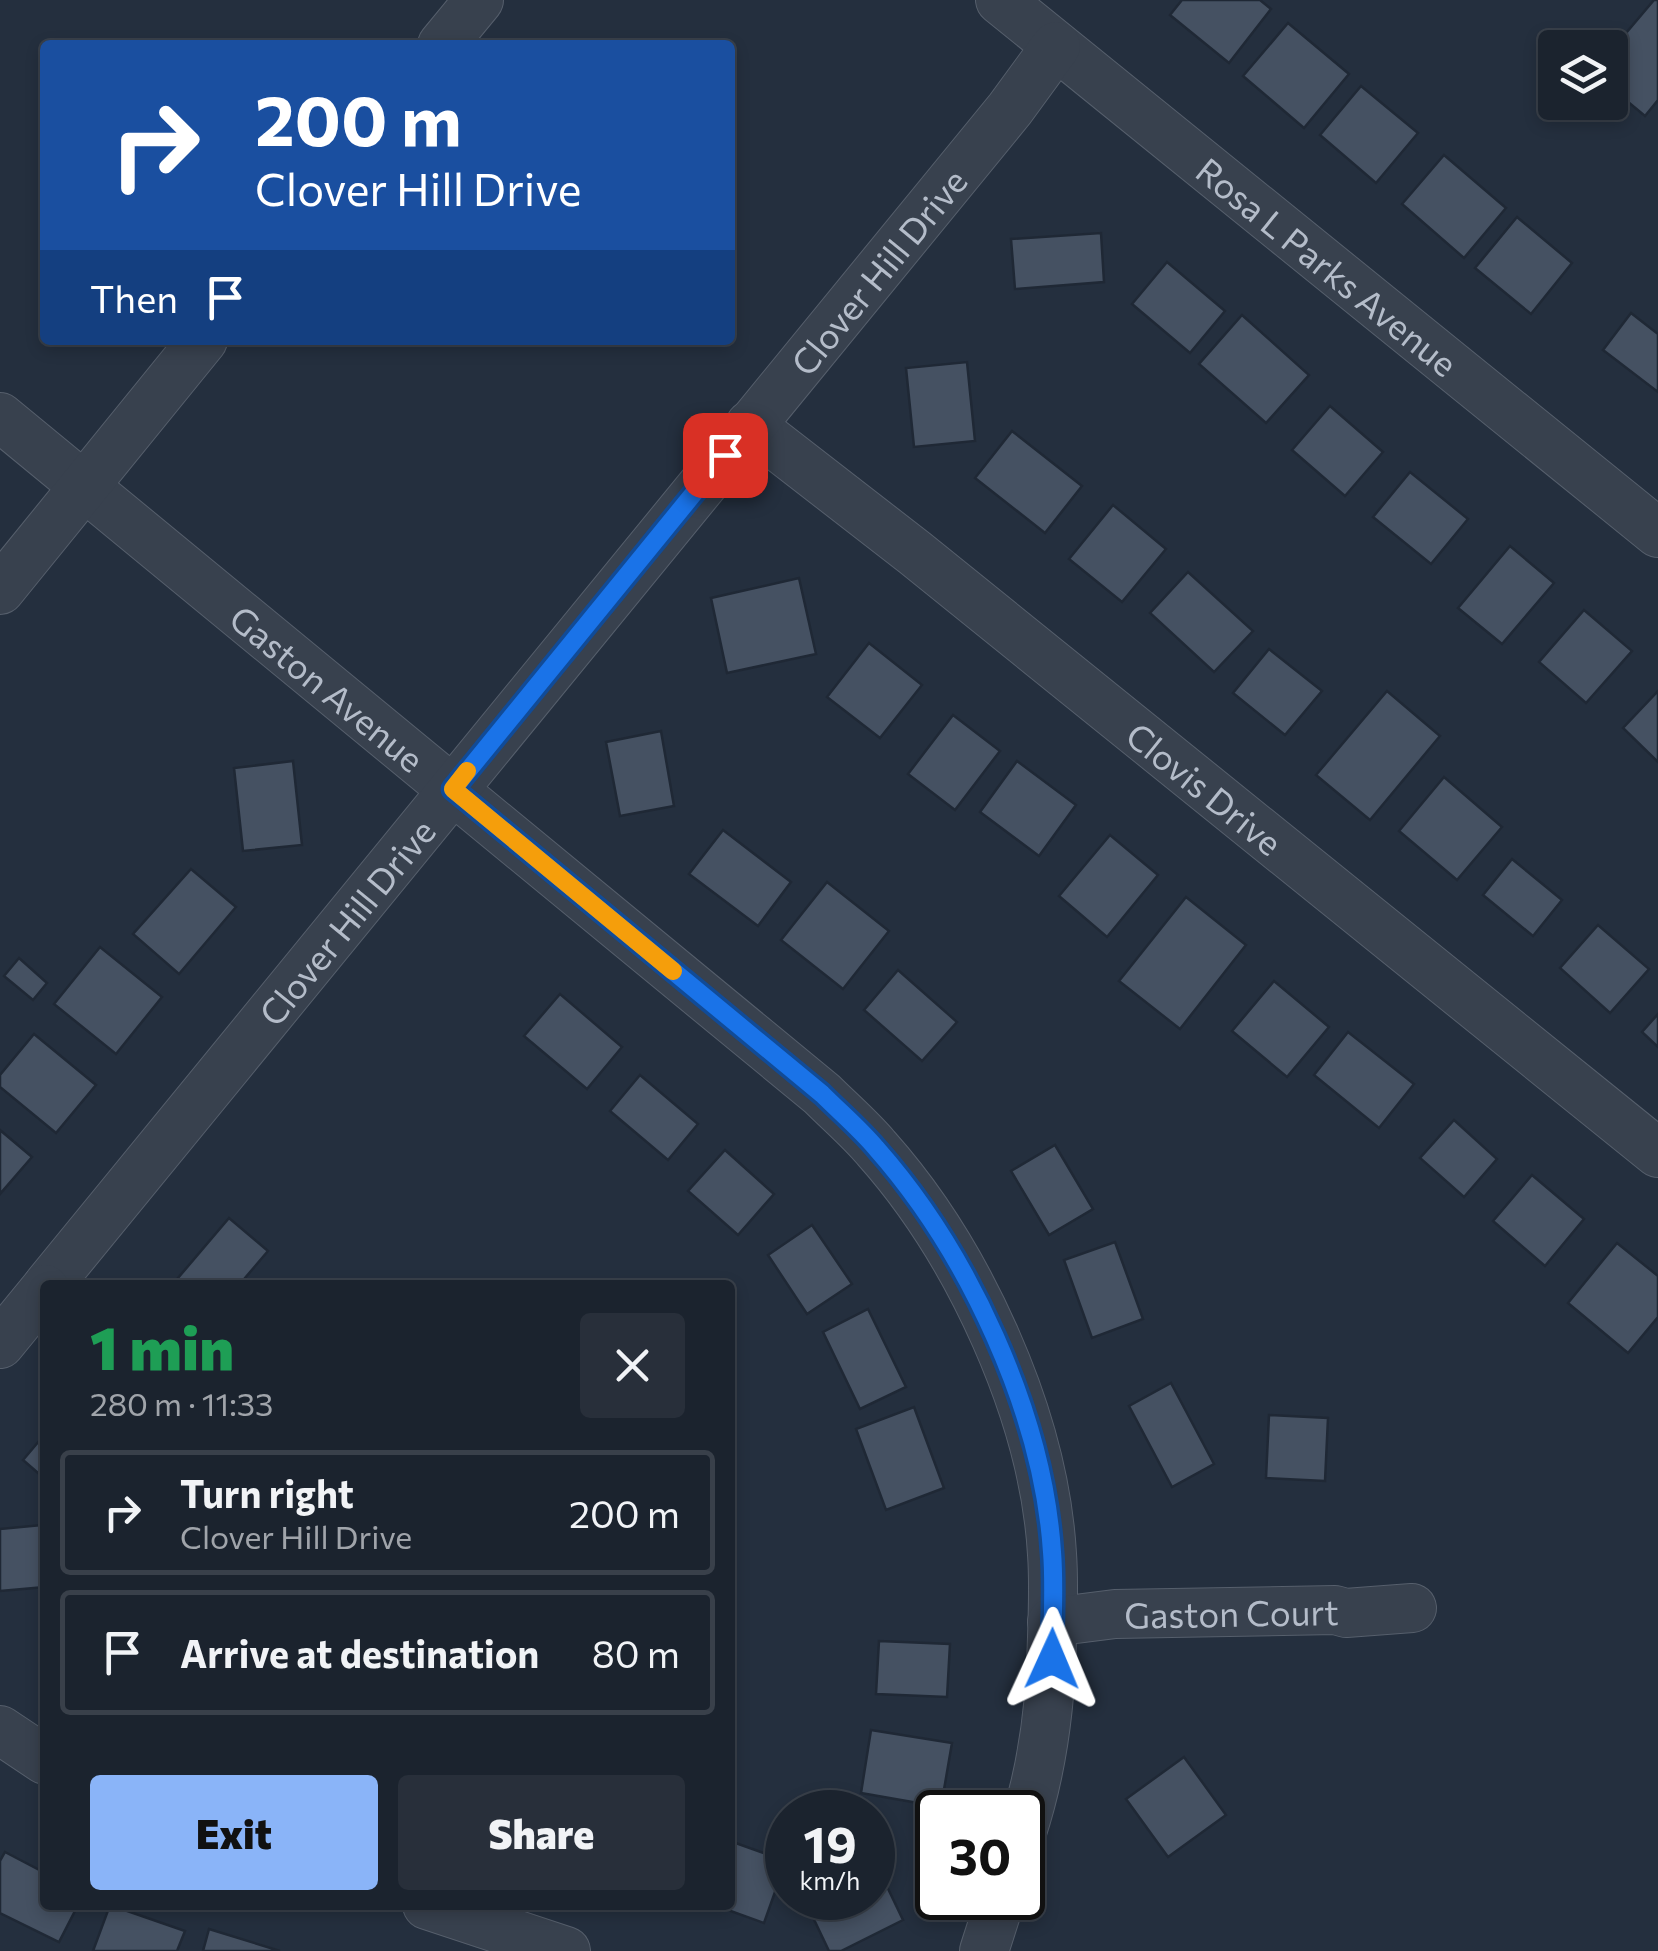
<!DOCTYPE html>
<meta charset="utf-8">
<style>
:root{--surface:#1b232e;--page:#282f3a;--text:#f1f3f6;--muted:#a0a4aa;--line:#39404a;--accent:#8ab4f8}
body{margin:0;font-family:Commissioner,sans-serif;background:var(--page);color:var(--text);height:100vh;display:flex;flex-direction:column;font-size:38px;white-space:nowrap}
*{box-sizing:border-box;margin:0}
p{font-size:32px;color:var(--muted)}
.icon{flex:none;width:55px;height:55px;fill:none;stroke:currentColor;stroke-width:2;stroke-linecap:round;stroke-linejoin:round}
.map{position:relative;flex:1;overflow:hidden}
.panel{position:absolute;left:40px;top:1280px;width:695px;height:630px;display:flex;flex-direction:column;background:var(--surface);border-radius:10px;box-shadow:0 5px 15px #0003,0 0 0 2px var(--line)}
.panel>*{flex:none}
.top-card{position:absolute;left:40px;top:40px;width:695px;height:305px;border-radius:10px;box-shadow:0 5px 15px #0003,0 0 0 2px var(--line);background:#1a4fa0;color:#fff;overflow:hidden}
.controls{position:absolute;left:1538px;top:30px;display:grid;gap:20px}
.controls a{display:grid;place-items:center;width:90px;height:90px;border-radius:10px;background:var(--surface);box-shadow:0 5px 15px #0003,0 0 0 2px var(--line);font-size:50px}
.speed{position:absolute;left:765px;top:1790px;display:flex;gap:20px;font-size:50px;font-weight:700;text-align:center}
.speed>*{display:grid;place-content:center;width:130px;height:130px;border-radius:50%;background:var(--surface);box-shadow:0 5px 15px #0003,0 0 0 2px var(--line);line-height:1}
.speed small{font-size:25px;font-weight:400}
.speed .limit{border:5px solid #111;border-radius:15px;background:#fff;color:#111}
.pin{position:absolute;display:grid;place-items:center;width:85px;height:85px;color:#fff;margin:-42px;border-radius:20px;box-shadow:0 5px 15px #0006}
.me{position:absolute;width:110px;margin:-55px;rotate:1deg;stroke-linejoin:round;filter:drop-shadow(0 0 8px #0008)}
.turn{display:flex;align-items:center;gap:35px;height:210px;padding:0 50px;font-size:45px}
.turn .icon{width:130px;height:130px;stroke-width:2.5}
.turn b{display:block;font-size:70px;line-height:85px}
.then{display:flex;align-items:center;height:95px;padding:0 50px;background:#0003;gap:20px;font-size:38px}
.round{display:grid;place-items:center;flex:none;width:105px;height:105px;border-radius:10px;background:var(--page)}
.headline{display:flex;align-items:center;justify-content:space-between;height:170px;padding:0 50px}
h1{font-size:60px;font-weight:800;line-height:75px;color:#1e9e55}
.button{display:flex;gap:20px;margin-top:auto;padding:20px 50px}
.button a{flex:1;height:115px;border-radius:10px;background:var(--accent);color:#111;font-size:40px;font-weight:800;line-height:115px;text-align:center}
.button a+a{background:var(--page);color:var(--text)}
ul{padding:0;list-style:none}
li{display:flex;align-items:center;gap:30px;height:125px;margin:0 20px 15px;padding:0 30px;border:5px solid var(--line);border-radius:10px}
li div{flex:1}
li b{display:block;font-size:38px}
li em{font-style:normal}
.map>svg:first-child{display:block}
.building{fill:#455162;stroke:#1f2835;stroke-width:2.5}
.lines{fill:none;stroke-linecap:round;stroke-linejoin:round}
.minor-casing{stroke:#565f6c;stroke-width:50}
.minor{stroke:#38414e;stroke-width:48}
.route-casing{stroke:#114b97;stroke-width:25}
.route{stroke:#1a73e8;stroke-width:18}
.slow{stroke:#f59e0b;stroke-width:18}
.labels{text-anchor:middle;dominant-baseline:central;stroke-width:8;stroke-linejoin:round;paint-order:stroke}
.street-label{font-size:35px;fill:#b4bcc9;stroke:#1d2633}
</style>
<div class="map">
<svg width="1658" height="1951" viewBox="0 0 1658 1951">
<rect width="100%" height="100%" fill="#242f3e"/>
<g class="building">
<polygon points="1182,0 1260,0 1271,9 1229,63 1170,15"/>
<polygon points="1654,0 1658,0 1658,100 1645,116 1610,87 1610,52"/>
<polygon points="1288,23 1349,74 1304,128 1243,76"/>
<polygon points="1361,86 1418,133 1376,183 1320,135"/>
<polygon points="1444,155 1506,208 1464,258 1402,204"/>
<polygon points="1517,217 1572,263 1531,314 1475,268"/>
<polygon points="1101,233 1104,282 1015,289 1011,239"/>
<polygon points="1167,262 1225,311 1190,353 1132,304"/>
<polygon points="1631,313 1658,334 1658,392 1603,350"/>
<polygon points="1242,315 1309,375 1266,423 1199,364"/>
<polygon points="967,362 975,441 914,447 906,368"/>
<polygon points="1330,406 1383,452 1345,496 1292,450"/>
<polygon points="1012,431 1082,486 1045,533 975,478"/>
<polygon points="1410,472 1468,519 1431,564 1373,517"/>
<polygon points="1113,505 1166,549 1122,602 1069,559"/>
<polygon points="1510,546 1554,583 1502,644 1458,608"/>
<polygon points="1188,572 1253,631 1214,672 1150,613"/>
<polygon points="799,578 816,654 727,673 711,598"/>
<polygon points="1584,610 1632,651 1586,703 1539,662"/>
<polygon points="869,643 922,685 880,738 827,697"/>
<polygon points="1269,649 1322,691 1285,735 1233,693"/>
<polygon points="1387,691 1440,736 1370,820 1316,775"/>
<polygon points="1658,691 1658,762 1623,728"/>
<polygon points="953,715 1000,751 955,810 908,774"/>
<polygon points="661,731 674,806 620,816 606,742"/>
<polygon points="293,761 302,845 243,851 234,768"/>
<polygon points="1017,761 1076,805 1039,856 980,812"/>
<polygon points="1444,777 1502,827 1457,880 1399,831"/>
<polygon points="723,830 791,882 758,926 689,874"/>
<polygon points="1110,835 1158,875 1107,937 1059,896"/>
<polygon points="1512,859 1562,900 1533,936 1483,895"/>
<polygon points="191,869 236,907 179,974 133,934"/>
<polygon points="827,882 889,931 843,989 781,940"/>
<polygon points="1186,897 1246,945 1180,1029 1119,981"/>
<polygon points="1598,925 1649,969 1610,1013 1560,968"/>
<polygon points="100,947 162,997 116,1054 54,1004"/>
<polygon points="19,958 47,983 33,1000 4,976"/>
<polygon points="898,970 957,1022 922,1061 864,1010"/>
<polygon points="1274,981 1329,1027 1287,1077 1232,1031"/>
<polygon points="560,994 622,1047 587,1089 524,1036"/>
<polygon points="1658,1014 1658,1047 1642,1032"/>
<polygon points="1348,1032 1414,1084 1379,1128 1314,1075"/>
<polygon points="34,1034 96,1085 56,1133 0,1087 0,1075"/>
<polygon points="640,1075 698,1124 668,1160 610,1111"/>
<polygon points="1454,1120 1497,1159 1464,1197 1420,1158"/>
<polygon points="0,1130 32,1157 0,1194"/>
<polygon points="1055,1145 1093,1209 1049,1235 1011,1171"/>
<polygon points="725,1150 774,1194 738,1235 688,1191"/>
<polygon points="1532,1175 1584,1219 1545,1266 1493,1221"/>
<polygon points="229,1218 268,1251 239,1285 172,1285"/>
<polygon points="812,1225 852,1284 807,1314 768,1255"/>
<polygon points="1115,1242 1143,1319 1092,1338 1064,1260"/>
<polygon points="1617,1243 1658,1276 1658,1317 1628,1353 1568,1303"/>
<polygon points="868,1309 906,1387 860,1409 823,1332"/>
<polygon points="1171,1383 1214,1464 1172,1487 1129,1406"/>
<polygon points="914,1407 944,1488 886,1510 856,1429"/>
<polygon points="1269,1415 1328,1418 1325,1481 1266,1478"/>
<polygon points="45,1434 45,1479 23,1460"/>
<polygon points="42,1525 45,1587 0,1591 0,1529"/>
<polygon points="879,1641 950,1644 947,1697 876,1694"/>
<polygon points="871,1730 952,1743 941,1807 861,1793"/>
<polygon points="1184,1757 1226,1815 1168,1857 1126,1799"/>
<polygon points="730,1841 786,1861 764,1923 714,1905 730,1905"/>
<polygon points="5,1852 45,1873 45,1905 78,1905 59,1942 0,1913 0,1861"/>
<polygon points="881,1874 903,1920 841,1951 829,1951 809,1909 833,1898 872,1898 872,1878"/>
<polygon points="110,1905 185,1931 177,1951 93,1951"/>
<polygon points="209,1929 280,1951 203,1951"/>
</g>
<g class="lines">
<defs>
<g id="minor">
<path id="s1" d="M1000 0 1658 533"/>
<polyline points="442,45 479,0"/>
<path id="s2" d="M0 417 822 1094C840 1112 860 1129 876 1148 968 1251 1044 1415 1052 1554 1054 1581 1053 1610 1052 1637 1051 1705 1043 1768 1022 1832"/>
<path id="s3" d="M750 425 915 553 1658 1153"/>
<polyline points="0,590 203,340"/>
<path id="s4" d="M48 1285 1010 109 1056 46"/>
<polyline points="0,1344 45,1289"/>
<path id="s5" d="M1052 1622 1115 1614 1335 1610 1346 1613 1412 1608"/>
<polyline points="0,1730 45,1760"/>
<polyline points="427,1905 566,1951"/>
<polyline points="984,1951 1001,1898"/>
</g>
</defs>
<use href="#minor" class="minor-casing"/>
<use href="#minor" class="minor"/>
</g>
<g class="lines">
<defs>
<path id="route" d="M725 455 453 789 822 1094C840 1112 860 1129 876 1148 968 1252 1043 1413 1052 1552 1055 1588 1052 1624 1052 1659"/>
</defs>
<use href="#route" class="route-casing"/>
<use href="#route" class="route"/>
<polyline class="slow" points="467,771 453,789 673,971"/>
</g>
<g class="labels">
<g class="street-label">
<text stroke="none"><textPath href="#s1" startOffset="422">Rosa L Parks Avenue</textPath></text>
<text stroke="none"><textPath href="#s4" startOffset="1310">Clover Hill Drive</textPath></text>
<text stroke="none"><textPath href="#s2" startOffset="425">Gaston Avenue</textPath></text>
<text stroke="none"><textPath href="#s3" startOffset="582">Clovis Drive</textPath></text>
<text stroke="none"><textPath href="#s4" startOffset="470">Clover Hill Drive</textPath></text>
<text stroke="none"><textPath href="#s5" startOffset="180">Gaston Court</textPath></text>
</g>
</g>
</svg>
<div class="controls">
<a><svg class="icon" aria-label="layers" viewBox="0 0 24 24"><path d="M12 4l9 5-9 5-9-5zM3 14l9 5 9-5"/></svg></a>
</div>
<div class="speed"><div>19<small>km/h</small></div><div class="limit">30</div></div>
<div class="pin" style="left:725px;top:455px;background:#d93025"><svg class="icon" aria-label="arrive" viewBox="0 0 24 24"><path d="M6 21V4h12l-3 4 3 4H6"/></svg></div>
<svg class="me" style="left:1052px;top:1659px" viewBox="-20 -20 40 40"><path d="M0-17L14 15 0 8-14 15z" fill="#1a73e8" stroke="#fff" stroke-width="4"/></svg>
<div class="top-card">
<div class="turn"><svg class="icon" aria-label="right" viewBox="0 0 24 24"><path d="M7 20v-9h11M14 6l5 5-5 5"/></svg><div><b>200 m</b>Clover Hill Drive</div></div>
<div class="then">Then<svg class="icon" aria-label="arrive" viewBox="0 0 24 24"><path d="M6 21V4h12l-3 4 3 4H6"/></svg></div>
</div>
<section class="panel">
<div class="headline"><div><h1>1 min</h1><p>280 m · 11:33</p></div><a class="round"><svg class="icon" aria-label="close" viewBox="0 0 24 24"><path d="M6 6l12 12M18 6L6 18"/></svg></a></div>
<ul>
<li><svg class="icon" aria-label="right" viewBox="0 0 24 24"><path d="M7 20v-9h11M14 6l5 5-5 5"/></svg><div><b>Turn right</b><p>Clover Hill Drive</p></div><em>200 m</em></li>
<li><svg class="icon" aria-label="arrive" viewBox="0 0 24 24"><path d="M6 21V4h12l-3 4 3 4H6"/></svg><div><b>Arrive at destination</b></div><em>80 m</em></li>
</ul>
<div class="button"><a>Exit</a><a>Share</a></div>
</section>
</div>
